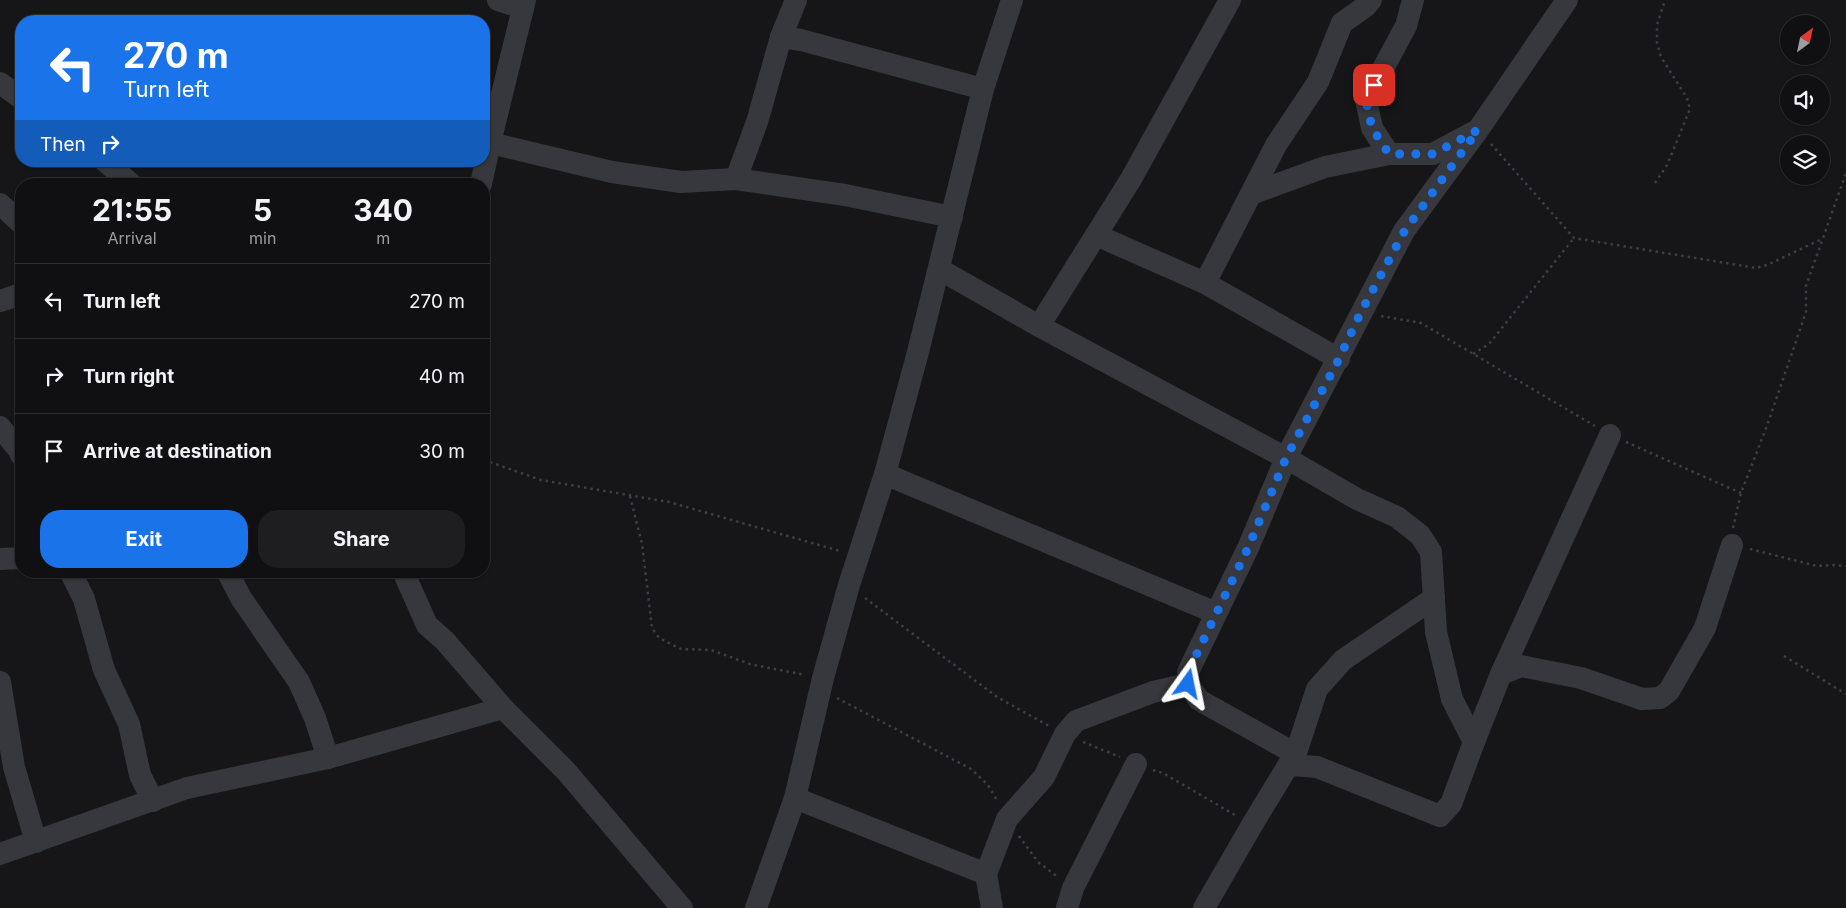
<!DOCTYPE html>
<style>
:root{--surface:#101012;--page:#1e1e20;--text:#f1f3f6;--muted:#9c9d9f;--line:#303032;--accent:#1a73e8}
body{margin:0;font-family:Inter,sans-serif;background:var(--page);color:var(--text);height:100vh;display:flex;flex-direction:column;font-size:19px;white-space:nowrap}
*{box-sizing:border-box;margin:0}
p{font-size:16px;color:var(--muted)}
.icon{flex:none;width:28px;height:28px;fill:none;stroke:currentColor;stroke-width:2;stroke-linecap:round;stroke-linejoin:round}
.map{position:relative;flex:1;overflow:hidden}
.sheet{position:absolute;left:15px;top:178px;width:475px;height:400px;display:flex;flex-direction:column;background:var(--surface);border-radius:20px;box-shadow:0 1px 4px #0004,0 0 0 1px var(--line)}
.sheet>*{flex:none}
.top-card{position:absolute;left:15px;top:15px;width:475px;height:152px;border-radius:20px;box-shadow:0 1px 4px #0004,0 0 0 1px var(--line);background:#1a73e8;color:#fff;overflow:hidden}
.needle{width:32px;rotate:33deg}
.fabs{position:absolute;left:1780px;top:15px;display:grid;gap:10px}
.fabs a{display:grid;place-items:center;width:50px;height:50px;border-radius:50%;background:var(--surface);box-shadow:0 1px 4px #0004,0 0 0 1px var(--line);font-size:25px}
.pin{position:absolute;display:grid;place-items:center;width:42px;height:42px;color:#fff;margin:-21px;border-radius:10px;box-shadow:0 2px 8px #0006}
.me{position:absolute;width:55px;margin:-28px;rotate:12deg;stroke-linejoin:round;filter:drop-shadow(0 0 4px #0008)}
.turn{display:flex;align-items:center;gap:18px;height:105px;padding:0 25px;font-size:22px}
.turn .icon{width:65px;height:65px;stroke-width:2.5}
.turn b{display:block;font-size:35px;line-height:42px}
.then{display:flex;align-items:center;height:48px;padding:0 25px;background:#0003;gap:10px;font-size:19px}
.eta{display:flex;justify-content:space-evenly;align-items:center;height:85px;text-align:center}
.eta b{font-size:30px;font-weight:700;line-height:35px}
.cta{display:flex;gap:10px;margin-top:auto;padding:10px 25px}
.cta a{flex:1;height:58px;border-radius:20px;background:var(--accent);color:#fff;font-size:20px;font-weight:700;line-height:58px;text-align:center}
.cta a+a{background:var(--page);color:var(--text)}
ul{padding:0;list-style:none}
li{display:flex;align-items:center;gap:15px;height:75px;padding:0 25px;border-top:1px solid var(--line)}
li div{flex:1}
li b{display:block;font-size:19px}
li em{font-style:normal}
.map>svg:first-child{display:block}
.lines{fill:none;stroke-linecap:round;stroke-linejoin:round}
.path{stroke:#3d3f44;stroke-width:2.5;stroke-dasharray:2.5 4;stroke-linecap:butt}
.minor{stroke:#37383d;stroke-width:22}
.route{stroke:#1a73e8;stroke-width:9;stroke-dasharray:0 16.2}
</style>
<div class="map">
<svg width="1846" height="908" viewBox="0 0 1846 908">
<rect width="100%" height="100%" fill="#161618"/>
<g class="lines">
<g class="path">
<polyline points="1491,144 1574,238 1756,268 1767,265 1822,239"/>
<polyline points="1655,183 1667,165 1690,109 1687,98 1661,57 1657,43 1657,25 1665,0"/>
<polyline points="1381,316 1421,323 1595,426"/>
<polyline points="1473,354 1489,344 1574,238"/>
<polyline points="1626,442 1741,493"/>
<polyline points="484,460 541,480 669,502 840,551"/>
<polyline points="630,496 642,544 652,628 659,638 681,649 711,650 750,664 805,675"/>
<polyline points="1733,528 1741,493 1768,423 1806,312 1806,286 1846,173"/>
<polyline points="1750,549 1817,566 1832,565 1846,566"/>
<polyline points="865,598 997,697 1049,726"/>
<polyline points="1784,656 1846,694"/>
<polyline points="837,698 971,769 988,785 998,802"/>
<polyline points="1083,742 1120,757"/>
<polyline points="1153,770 1163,773 1235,815"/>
<polyline points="1019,836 1038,862 1058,877"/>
</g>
<g class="minor">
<polyline points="498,0 523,8"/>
<polyline points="781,37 801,40 983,89"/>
<polyline points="0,83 21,98"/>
<polyline points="490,143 612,172 681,182 736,179 845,195 952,217"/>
<polyline points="1389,154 1372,128 1366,100 1406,26 1413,0"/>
<polyline points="105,161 131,184"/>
<polyline points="736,179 757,122 781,37 796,0"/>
<polyline points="481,184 490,143 525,0"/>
<polyline points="1251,194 1325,167 1389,154 1433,154 1474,132"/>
<polyline points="0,204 21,223"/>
<polyline points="1096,235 1205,283 1339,359"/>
<polyline points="939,269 1039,326 1286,458 1357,499 1397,517 1420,535 1431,552 1436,632 1452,699 1474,742"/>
<polyline points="1205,283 1276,145 1318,82 1342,23 1366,6 1371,0"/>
<polyline points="0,301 21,294"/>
<polyline points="1039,326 1131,179 1230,0"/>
<polyline points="0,427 19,450 21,455"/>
<polyline points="885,474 1216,613"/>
<polyline points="0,559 21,558"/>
<polyline points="70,571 84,599 104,670 129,724 140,775 153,801"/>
<polyline points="227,571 241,598 299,682 315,718 328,758"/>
<polyline points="406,571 406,578 427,625 445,641 503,708 566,771 682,908"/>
<polyline points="1434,598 1343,660 1317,689 1292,765 1317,767 1440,816 1451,804 1474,742 1501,674 1521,666 1581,678 1642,699 1660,698 1669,691 1705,628 1732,545"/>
<polyline points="1501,674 1610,435"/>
<polyline points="0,682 14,767 36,842"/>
<polyline points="795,798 986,874"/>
<polyline points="0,854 187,788 328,758 503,708"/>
<polyline points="756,908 795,798 823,678 849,585 885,474 918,352 983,89 1012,0"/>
<polyline points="992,908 986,874 1007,819 1044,777 1065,734 1076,721 1153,692 1188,684"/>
<polyline points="1067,908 1073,888 1136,764"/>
<polyline points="1204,908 1252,825 1289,764 1292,765 1290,752 1285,748 1199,700 1188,684 1188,672 1248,548 1286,458 1404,231 1478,130 1567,0"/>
</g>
</g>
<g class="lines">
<polyline class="route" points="1188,684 1188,672 1248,548 1286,458 1339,359 1360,314 1404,232 1478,130 1433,154 1389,154 1372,128 1366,100 1374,85"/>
</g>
</svg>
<div class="fabs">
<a><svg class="needle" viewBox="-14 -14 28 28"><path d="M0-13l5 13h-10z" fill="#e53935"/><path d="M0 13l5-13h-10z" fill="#9c9d9f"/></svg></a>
<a><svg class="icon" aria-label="sound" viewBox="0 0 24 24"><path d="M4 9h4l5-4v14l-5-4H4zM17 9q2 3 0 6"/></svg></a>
<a><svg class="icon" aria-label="layers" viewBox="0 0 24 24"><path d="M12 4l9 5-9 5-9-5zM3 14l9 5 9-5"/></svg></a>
</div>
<div class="pin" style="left:1374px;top:85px;background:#d93025"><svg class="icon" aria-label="arrive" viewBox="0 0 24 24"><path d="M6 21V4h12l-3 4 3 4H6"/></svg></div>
<svg class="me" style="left:1188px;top:684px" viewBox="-20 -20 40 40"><path d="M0-17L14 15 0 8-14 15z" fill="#1a73e8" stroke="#fff" stroke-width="4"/></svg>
<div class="top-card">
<div class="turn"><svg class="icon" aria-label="left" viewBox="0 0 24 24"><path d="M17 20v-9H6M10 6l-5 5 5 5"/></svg><div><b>270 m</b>Turn left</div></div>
<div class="then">Then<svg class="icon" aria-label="right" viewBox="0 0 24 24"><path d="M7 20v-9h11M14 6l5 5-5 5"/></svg></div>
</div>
<section class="sheet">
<div class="eta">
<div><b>21:55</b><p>Arrival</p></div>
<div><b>5</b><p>min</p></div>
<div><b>340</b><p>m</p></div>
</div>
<ul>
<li><svg class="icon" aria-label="left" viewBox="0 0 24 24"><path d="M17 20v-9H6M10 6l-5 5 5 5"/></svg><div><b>Turn left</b></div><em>270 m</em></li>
<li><svg class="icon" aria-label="right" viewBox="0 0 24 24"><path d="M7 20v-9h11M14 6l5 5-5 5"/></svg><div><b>Turn right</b></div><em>40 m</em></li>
<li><svg class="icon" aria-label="arrive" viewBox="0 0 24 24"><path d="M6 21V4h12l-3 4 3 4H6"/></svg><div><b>Arrive at destination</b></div><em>30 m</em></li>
</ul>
<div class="cta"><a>Exit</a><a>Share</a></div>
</section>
</div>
